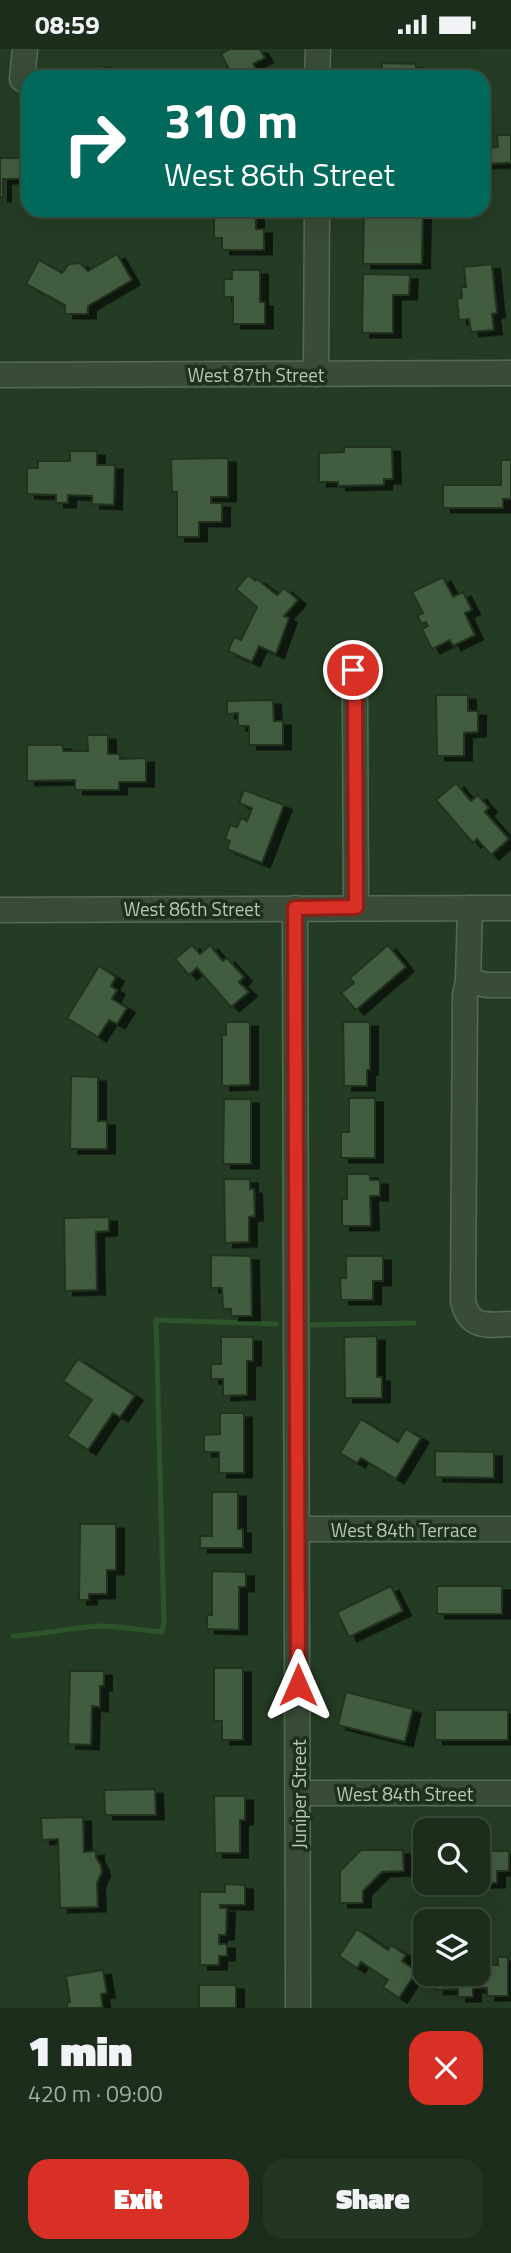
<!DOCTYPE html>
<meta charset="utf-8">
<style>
:root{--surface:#1c2d1b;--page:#253524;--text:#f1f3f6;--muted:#a0a8a3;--line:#3a493a;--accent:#d93025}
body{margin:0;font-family:"Titillium Web",sans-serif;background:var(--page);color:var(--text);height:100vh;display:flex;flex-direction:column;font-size:26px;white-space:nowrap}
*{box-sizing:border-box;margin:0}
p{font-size:23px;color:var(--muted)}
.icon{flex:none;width:38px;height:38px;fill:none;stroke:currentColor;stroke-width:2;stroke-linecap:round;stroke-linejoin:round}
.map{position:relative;height:1959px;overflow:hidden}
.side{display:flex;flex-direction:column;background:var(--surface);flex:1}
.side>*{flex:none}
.banner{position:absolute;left:21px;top:21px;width:469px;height:147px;border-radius:21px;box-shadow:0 7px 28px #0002,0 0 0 2px var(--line);background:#00695c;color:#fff;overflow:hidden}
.controls{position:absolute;left:413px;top:1769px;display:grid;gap:14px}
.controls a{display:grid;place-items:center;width:77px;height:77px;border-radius:14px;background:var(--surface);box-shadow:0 7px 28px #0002,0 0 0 2px var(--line);font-size:35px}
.pin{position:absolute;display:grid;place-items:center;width:60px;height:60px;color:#fff;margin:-30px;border:4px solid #fff;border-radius:50%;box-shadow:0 2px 7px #0007}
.me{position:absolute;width:77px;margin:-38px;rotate:0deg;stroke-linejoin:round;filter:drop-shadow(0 0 5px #0008)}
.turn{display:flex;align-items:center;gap:24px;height:147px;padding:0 28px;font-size:32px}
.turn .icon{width:91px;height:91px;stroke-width:2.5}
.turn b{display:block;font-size:49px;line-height:60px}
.round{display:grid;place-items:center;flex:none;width:74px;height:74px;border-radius:21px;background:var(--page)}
.overview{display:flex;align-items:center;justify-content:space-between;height:119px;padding:0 28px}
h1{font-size:42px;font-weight:800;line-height:52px}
.action{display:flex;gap:14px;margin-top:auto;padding:14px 28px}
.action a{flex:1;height:80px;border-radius:21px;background:var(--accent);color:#fff;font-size:28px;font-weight:800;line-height:80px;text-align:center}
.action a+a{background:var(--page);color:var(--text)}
.status{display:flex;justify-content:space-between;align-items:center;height:49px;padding:0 35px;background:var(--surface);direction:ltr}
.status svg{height:19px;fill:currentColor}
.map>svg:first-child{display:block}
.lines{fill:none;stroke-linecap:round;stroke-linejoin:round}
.stream{stroke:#2e542b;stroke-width:5}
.building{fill:#425b40;stroke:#20331e;stroke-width:2;filter:url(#shadow)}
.minor-casing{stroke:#576a55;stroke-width:27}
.minor{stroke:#394c37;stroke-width:24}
.route-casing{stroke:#8d1f18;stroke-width:18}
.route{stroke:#d93025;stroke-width:12}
.labels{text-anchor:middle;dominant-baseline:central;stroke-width:7;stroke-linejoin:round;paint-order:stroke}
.street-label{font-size:19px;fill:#b4c8b3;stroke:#1e311c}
</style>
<div class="status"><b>08:59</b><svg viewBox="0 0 49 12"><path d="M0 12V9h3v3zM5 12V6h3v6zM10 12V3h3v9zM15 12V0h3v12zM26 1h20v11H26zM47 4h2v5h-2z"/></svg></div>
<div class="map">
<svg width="511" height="1959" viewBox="0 0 511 1959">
<defs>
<filter id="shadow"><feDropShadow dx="8" dy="4.5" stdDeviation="0" flood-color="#0009"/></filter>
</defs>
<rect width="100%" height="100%" fill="#253c24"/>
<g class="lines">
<g class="stream">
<polyline points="312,1276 414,1274"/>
<path d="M13 1587C43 1586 71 1578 101 1577 121 1577 142 1582 162 1583L164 1574 156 1271 276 1275"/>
</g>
</g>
<g class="building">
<polygon points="230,0 260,0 265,9 253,15 259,24 268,25 268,28 244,28 244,21 233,27 221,5"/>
<polygon points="382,14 416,15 416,28 363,28 382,27"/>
<polygon points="100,17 129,22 128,28 97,28"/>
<polygon points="497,86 511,86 511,114 483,115 483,99 498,98"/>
<polygon points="23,101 28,101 28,147 22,147 22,130 3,130 3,148 0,148 0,109 23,109"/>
<polygon points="224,161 256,161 256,180 264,180 264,201 222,201 222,189 214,189 214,167 224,167"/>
<polygon points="364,161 423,161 422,215 363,215"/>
<polygon points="117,205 132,231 88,257 88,265 65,265 65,256 26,235 39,211 62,224 69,215 80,214 88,222"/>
<polygon points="492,215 497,264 492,265 494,281 471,283 469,270 459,271 457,250 462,249 461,238 466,238 464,218"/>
<polygon points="232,221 260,221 260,253 265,253 265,275 233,275 233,248 224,248 224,230 232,230"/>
<polygon points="363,225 410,226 409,246 393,246 393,284 362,284"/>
<polygon points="344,398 392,398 393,430 384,430 384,436 338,437 338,433 319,433 319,404 344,403"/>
<polygon points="70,402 97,402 97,416 115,416 114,456 92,455 92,447 68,446 68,454 56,454 56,446 27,445 27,419 38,419 38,412 70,412"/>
<polygon points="228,409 228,448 211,448 211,454 222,454 222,473 199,473 199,488 177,488 177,443 172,443 171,410"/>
<polygon points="501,411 511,411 511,450 503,450 503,459 443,459 443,436 501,436"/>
<polygon points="248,526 255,532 257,530 277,546 284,539 298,551 284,567 289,569 276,605 259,597 252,613 228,602 234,588 241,591 257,558 236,540"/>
<polygon points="443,528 453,548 463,543 472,561 465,564 475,586 453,597 450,591 432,600 422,580 428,577 426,573 422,575 417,567 423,564 412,543"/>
<polygon points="436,646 468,646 468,662 478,662 478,683 464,684 464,707 437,707"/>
<polygon points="273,651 274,672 283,672 283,696 249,696 249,677 238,677 238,664 227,665 227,652"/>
<polygon points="87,686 108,686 108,705 120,705 120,710 146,709 146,733 119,733 119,741 75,741 75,731 27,732 27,696 63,696 63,702 88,702"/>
<polygon points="456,734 471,752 478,746 489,759 485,763 509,790 491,806 477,790 473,794 436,751"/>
<polygon points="244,741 284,756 262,814 227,800 230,792 225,790 230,776 237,778 241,769 247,772 252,759 239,754"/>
<polygon points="192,896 200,905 210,896 223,912 227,909 244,928 239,933 249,943 231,958 197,919 189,926 175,910"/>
<polygon points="388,896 406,918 356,961 341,944 354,934 350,929"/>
<polygon points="99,917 116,928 111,937 117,941 112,950 127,959 117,975 109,971 98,988 67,969"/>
<polygon points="226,973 250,973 250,1036 222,1037 222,986 226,986"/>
<polygon points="343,973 370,973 370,1021 367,1021 367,1037 344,1037"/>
<polygon points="71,1027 98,1028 98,1072 107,1072 107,1100 70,1100"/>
<polygon points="349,1049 375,1049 375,1109 341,1109 341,1083 349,1083"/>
<polygon points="224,1050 251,1050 251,1115 223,1115"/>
<polygon points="347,1125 370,1125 370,1131 380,1131 380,1147 370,1147 371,1177 342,1177 342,1150 347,1150"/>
<polygon points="224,1130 250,1130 250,1140 254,1140 255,1167 249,1168 249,1193 225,1194"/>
<polygon points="109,1168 109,1182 96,1183 97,1241 65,1242 64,1169"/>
<polygon points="211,1206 251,1207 252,1267 231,1267 231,1260 223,1260 222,1239 211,1239"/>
<polygon points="346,1207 383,1207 383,1232 373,1232 373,1251 341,1251 340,1229 346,1229"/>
<polygon points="377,1287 377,1328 382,1328 382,1349 345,1349 344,1288"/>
<polygon points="221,1288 253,1288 253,1312 247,1312 247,1346 223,1347 223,1330 211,1330 211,1315 221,1315"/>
<polygon points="78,1310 135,1347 120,1368 113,1364 88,1401 67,1387 92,1351 63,1332"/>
<polygon points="220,1364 244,1364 244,1424 219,1424 219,1403 204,1403 204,1386 220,1385"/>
<polygon points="361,1370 398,1393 406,1380 421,1389 396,1430 361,1409 357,1414 340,1404"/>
<polygon points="435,1402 494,1403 494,1429 435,1428"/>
<polygon points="212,1443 238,1443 238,1480 243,1480 243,1499 200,1499 200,1487 212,1487"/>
<polygon points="80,1475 116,1475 116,1521 107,1521 107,1545 89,1545 89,1551 79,1551"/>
<polygon points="212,1522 246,1523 246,1538 239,1538 239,1581 207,1580 207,1566 212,1566"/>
<polygon points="391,1537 403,1562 349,1588 337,1563"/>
<rect x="437" y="1537" width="65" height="28"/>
<polygon points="214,1619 243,1619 243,1691 222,1691 222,1672 214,1672"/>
<polygon points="70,1622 104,1622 104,1637 100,1637 100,1658 92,1657 91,1696 68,1695"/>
<polygon points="346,1643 413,1660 405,1693 338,1676"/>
<rect x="435" y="1661" width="73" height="30"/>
<polygon points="155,1740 156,1766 105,1766 104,1741"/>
<polygon points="214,1747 245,1747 245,1771 240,1771 240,1804 215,1804"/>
<polygon points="83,1768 84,1803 96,1802 96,1808 101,1817 102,1823 97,1834 98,1858 60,1859 58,1790 42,1791 41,1769"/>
<polygon points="361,1801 403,1801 404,1822 382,1823 363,1842 363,1854 340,1854 340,1822"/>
<polygon points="487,1802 509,1802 509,1822 497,1822 497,1834 478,1834 478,1808 487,1808"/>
<polygon points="225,1835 245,1836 245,1856 220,1856 220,1859 227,1859 226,1886 219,1886 219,1895 227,1895 227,1907 219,1907 219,1916 200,1916 200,1843 225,1843"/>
<polygon points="357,1880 388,1901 391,1896 406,1906 402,1912 417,1922 399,1949 383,1938 388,1931 361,1913 357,1919 339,1907"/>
<polygon points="478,1904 478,1916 498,1916 498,1908 508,1908 508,1947 487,1947 487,1939 473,1939 473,1948 458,1948 458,1940 436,1941 436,1925 478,1925"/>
<polygon points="103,1921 107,1944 101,1945 103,1959 67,1959 67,1954 70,1953 66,1927"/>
<rect x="199" y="1936" width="37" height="23"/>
</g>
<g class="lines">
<defs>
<g id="minor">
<polyline points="317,28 318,0"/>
<polyline points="22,30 25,0"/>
<polyline points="316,325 317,161"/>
<polyline points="0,326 511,324"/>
<polyline points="353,621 355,651 356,858"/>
<polyline points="295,859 298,1959"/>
<path d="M470 859 468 932 465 946 463 1252C469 1280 488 1276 511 1275"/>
<polyline points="0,861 511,859"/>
<polyline points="468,932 487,936 511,936"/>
<polyline points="298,1480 511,1480"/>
<polyline points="298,1744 511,1744"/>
</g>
</defs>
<use href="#minor" class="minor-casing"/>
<use href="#minor" class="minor"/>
</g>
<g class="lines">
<defs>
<polyline id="route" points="298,1636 295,859 356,858 355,651 353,621"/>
</defs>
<use href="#route" class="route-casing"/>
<use href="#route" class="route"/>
</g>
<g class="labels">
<g class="street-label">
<text x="256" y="325">West 87th Street</text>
<text x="192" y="859">West 86th Street</text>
<text x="404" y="1480">West 84th Terrace</text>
<text x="405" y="1744">West 84th Street</text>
<text transform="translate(298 1745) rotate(-90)">Juniper Street</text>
</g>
</g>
</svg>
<div class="controls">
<a><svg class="icon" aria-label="search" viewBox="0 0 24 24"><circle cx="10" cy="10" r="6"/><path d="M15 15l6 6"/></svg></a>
<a><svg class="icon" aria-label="layers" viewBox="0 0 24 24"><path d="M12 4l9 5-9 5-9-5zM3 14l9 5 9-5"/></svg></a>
</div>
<div class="pin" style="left:353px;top:621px;background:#d93025"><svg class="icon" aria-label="arrive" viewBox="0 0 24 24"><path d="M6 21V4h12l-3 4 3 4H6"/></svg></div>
<svg class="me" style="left:298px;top:1636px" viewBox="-20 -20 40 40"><path d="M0-17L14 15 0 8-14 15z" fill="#d93025" stroke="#fff" stroke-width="4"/></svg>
<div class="banner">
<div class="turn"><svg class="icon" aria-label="right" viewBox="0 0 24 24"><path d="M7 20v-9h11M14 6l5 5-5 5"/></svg><div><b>310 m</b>West 86th Street</div></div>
</div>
</div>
<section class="side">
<div class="overview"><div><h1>1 min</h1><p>420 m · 09:00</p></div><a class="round" style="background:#d93025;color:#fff"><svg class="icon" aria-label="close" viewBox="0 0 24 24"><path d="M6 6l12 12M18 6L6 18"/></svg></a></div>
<div class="action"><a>Exit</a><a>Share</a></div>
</section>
